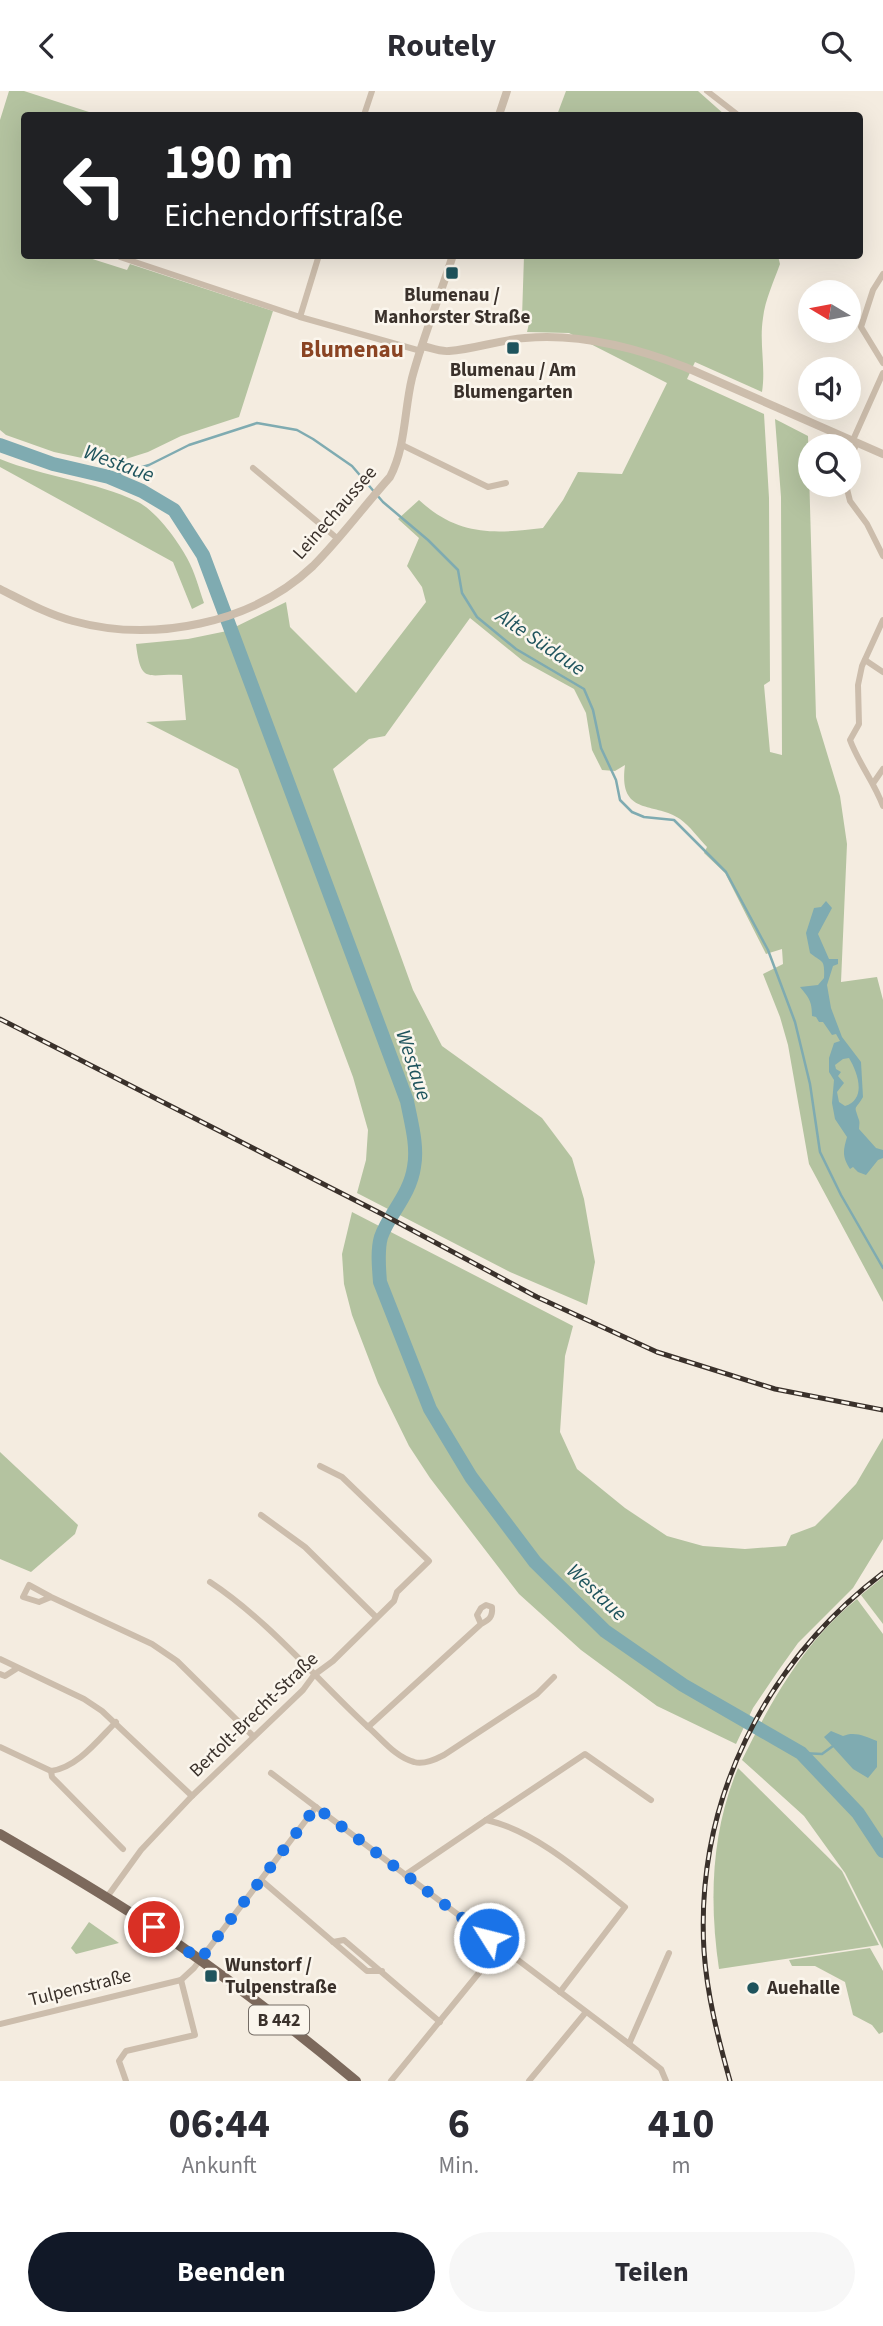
<!DOCTYPE html>
<html lang="de">
<meta charset="utf-8">
<style>
:root{--surface:#fff;--page:#f7f7f7;--text:#2b2b33;--muted:#7c7c81;--accent:#111827}
body{margin:0;font-family:"Source Sans 3",sans-serif;background:var(--page);color:var(--text);height:100vh;display:flex;flex-direction:column;font-size:26px;white-space:nowrap}
*{box-sizing:border-box;margin:0}
p{font-size:23px;color:var(--muted)}
.icon{flex:none;width:38px;height:38px;fill:none;stroke:currentColor;stroke-width:2;stroke-linecap:round;stroke-linejoin:round}
.map{position:relative;height:1990px;overflow:hidden}
.drawer{display:flex;flex-direction:column;background:var(--surface);flex:1}
.drawer>*{flex:none}
.top-card{position:absolute;left:21px;top:21px;width:842px;height:147px;border-radius:7px;box-shadow:0 7px 28px #0002;background:#202124;color:#fff;overflow:hidden}
.needle{width:46px;rotate:280deg}
.controls{position:absolute;left:798px;top:189px;display:grid;gap:14px}
.controls a{display:grid;place-items:center;width:63px;height:63px;border-radius:50%;background:var(--surface);box-shadow:0 7px 28px #0002;font-size:35px}
.pin{position:absolute;display:grid;place-items:center;width:60px;height:60px;color:#fff;margin:-30px;border:4px solid #fff;border-radius:50%;box-shadow:0 2px 7px #0007}
.me{position:absolute;width:77px;margin:-38px;rotate:306deg;stroke-linejoin:round;filter:drop-shadow(0 0 5px #0008)}
.turn{display:flex;align-items:center;gap:24px;height:147px;padding:0 28px;font-size:32px}
.turn .icon{width:91px;height:91px;stroke-width:2.5}
.turn b{display:block;font-size:49px;line-height:60px}
.eta{display:flex;justify-content:space-evenly;align-items:center;height:119px;text-align:center}
.eta b{font-size:42px;font-weight:700;line-height:49px}
.action{display:flex;gap:14px;margin-top:auto;padding:14px 28px}
.action a{flex:1;height:80px;border-radius:42px;background:var(--accent);color:#fff;font-size:28px;font-weight:700;line-height:80px;text-align:center}
.action a+a{background:var(--page);color:var(--text)}
header{display:flex;justify-content:space-between;align-items:center;height:91px;padding:0 28px;background:var(--surface);font-size:32px;font-weight:700}
.map>svg:first-child{display:block}
.green{fill:#b4c3a0}
.water{fill:#7fabb1;fill-rule:evenodd}
.lines{fill:none;stroke-linecap:round;stroke-linejoin:round}
.stream{stroke:#7fabb1;stroke-width:2.5}
.river{stroke:#7fabb1;stroke-width:14}
.minor{stroke:#ccbdac;stroke-width:6}
.tertiary{stroke:#ccbdac;stroke-width:8}
.primary{stroke:#7c695c;stroke-width:10}
.rail-casing{stroke:#3a312b;stroke-width:5}
.rail{stroke:#fbf6ed;stroke-width:2.5;stroke-dasharray:8;stroke-linecap:butt}
.route{stroke:#1a73e8;stroke-width:12;stroke-dasharray:0 21.6}
.poi-dot{fill:#1f545d;stroke:#fbf6ed;stroke-width:2.5}
.labels{text-anchor:middle;dominant-baseline:central;stroke-width:5;stroke-linejoin:round;paint-order:stroke}
.shield{fill:#fbf6ed;stroke:#746c65;stroke-width:2}
.shield-label{font-size:18px;font-weight:bold;fill:#3a312b}
.poi-label{font-size:19px;font-weight:bold;fill:#3a312b;stroke:#fbf6ed}
.street-label{font-size:19px;fill:#3a312b;stroke:#fbf6ed}
.water-label{font-size:21px;font-style:italic;fill:#1f545d;stroke:#fbf6ed}
.quarter-label{font-size:23px;font-weight:bold;fill:#8a4423;stroke:#fbf6ed}
</style>
<header><svg class="icon" aria-label="back" viewBox="0 0 24 24"><path d="M15 5l-7 7 7 7"/></svg>Routely<svg class="icon" aria-label="search" viewBox="0 0 24 24"><circle cx="10" cy="10" r="6"/><path d="M15 15l6 6"/></svg></header>
<div class="map">
<svg width="883" height="1990" viewBox="0 0 883 1990">
<rect width="100%" height="100%" fill="#f4ece0"/>
<g class="green">
<polygon points="9,0 24,0 89,21 88,24 24,24 24,164 83,165 127,179 130,173 273,220 239,326 181,345 148,361 110,373 54,361 6,344 0,339 0,29"/>
<polygon points="566,0 698,0 725,24 557,24"/>
<path d="M524 165H778L780 173C774 190 765 209 763 227 759 252 766 276 762 301L695 271 687 288 764 323 769 407 770 590 764 594 770 661 782 664 781 406 775 328 808 345 816 626 840 705 847 753 841 891 877 886 883 909V1211L809 1073 788 954 780 926 763 883 783 873 782 858 766 863 725 782 704 762 707 756C699 748 690 735 680 728 654 710 618 726 625 674L615 680 602 679 592 659 586 622 574 598 523 570 470 527 385 645 369 648 333 678 413 899 442 955 542 1027 572 1067 584 1108 595 1171 587 1214 510 1181 357 1102 366 1069 368 1039 353 986 238 678 146 631 186 629 182 584C148 582 141 595 136 553L188 548 227 540 286 511 290 536 356 602 426 511 422 496 407 475 419 447 398 428 419 409C458 445 493 443 543 437L563 409 578 381 622 383 667 292 569 242 527 241 530 228 522 226Z"/>
<path d="M0 368C44 386 95 390 138 411 156 420 178 450 187 467 195 481 199 498 204 512L192 518 173 471 0 376Z"/>
<polygon points="352,1121 573,1235 565,1265 560,1341 577,1378 625,1417 667,1445 703,1455 745,1458 786,1455 791,1444 815,1435 834,1416 856,1393 883,1347 883,1448 853,1497 798,1552 778,1580 753,1617 736,1653 657,1615 581,1559 519,1503 430,1387 409,1355 378,1292 352,1224 344,1193 342,1163"/>
<polygon points="0,1361 78,1434 75,1443 31,1481 0,1468"/>
<polygon points="883,1486 883,1533 861,1504"/>
<path d="M857 1508 883 1543V1858L845 1782 804 1725 742 1669C772 1609 803 1552 857 1508Z"/>
<path d="M738 1677 842 1780 879 1854 719 1878C709 1810 711 1741 738 1677Z"/>
<polygon points="89,1831 119,1852 76,1863 71,1857"/>
<polygon points="870,1857 883,1880 883,1941 879,1943 872,1934 853,1924 845,1891 815,1875 792,1875 789,1869"/>
</g>
<g class="water">
<path d="M826 810 832 817 818 843 829 868H838V873L833 875 827 894 831 917 842 946 861 971 863 1006C854 1021 854 1013 859 1029 860 1032 859 1035 859 1038L876 1057 883 1059V1067L878 1069 866 1084 858 1081 853 1076 850 1078C842 1065 843 1060 847 1046L835 1028 832 1012 834 989 829 981V967L834 952 840 950 836 943 832 944 823 931H819L816 926 812 925C812 910 809 907 800 896L818 894 824 887C825 867 822 872 810 862L806 842 814 817 821 816ZM849 967C858 982 867 1008 845 1015L839 1011 837 1001 844 992 838 985 841 981 836 978 835 974 843 968Z"/>
<path d="M831 1640 843 1645C854 1640 865 1645 877 1650V1676L868 1687 853 1678 824 1646Z"/>
</g>
<g class="lines">
<g class="stream">
<polyline points="109,386 149,374 189,354 257,332 297,339 313,348 352,375 383,411 428,449 458,479 462,502 477,526 516,558 584,598 593,619 601,657 616,689 620,709 632,721 644,726 674,729 726,781 768,859 795,931 810,993 820,1061 841,1104 883,1177"/>
<polyline points="801,1662 822,1663 833,1655"/>
</g>
<path class="river" d="M0 354 53 373 109 386 142 400 174 419 203 464 407 1010C411 1031 418 1055 414 1076 410 1104 389 1123 381 1146 377 1160 379 1177 380 1191L430 1318 471 1386 535 1471 605 1540 683 1594 801 1662 858 1722 883 1760"/>
<g class="minor">
<polyline points="707,0 738,24"/>
<polyline points="364,24 372,0"/>
<polyline points="120,166 300,226 421,260"/>
<polyline points="883,183 873,199 861,236 883,272"/>
<polyline points="300,226 319,164"/>
<polyline points="853,349 883,282"/>
<polyline points="402,354 488,396 506,392"/>
<polyline points="849,372 857,351"/>
<polyline points="253,377 338,448"/>
<polyline points="846,394 850,410 867,433 883,465"/>
<path d="M883 529 862 575 858 594 859 633 850 649C859 673 874 691 883 715"/>
<polyline points="865,569 883,581"/>
<polyline points="874,691 883,678"/>
<polyline points="261,1424 305,1456 376,1526"/>
<path d="M210 1491C269 1530 316 1588 368 1636 382 1648 395 1666 414 1671 424 1674 436 1668 444 1664L537 1603 554 1586"/>
<polyline points="51,1506 39,1511 23,1506 29,1494 51,1506 152,1553 177,1570 253,1645"/>
<polyline points="0,1568 84,1608 102,1620 192,1705"/>
<polyline points="0,1583 5,1585 16,1578"/>
<path d="M368 1636 481 1533C489 1529 493 1526 492 1516L486 1514 481 1517 477 1524 481 1533"/>
<path d="M0 1656 51 1680C77 1677 98 1649 116 1631"/>
<polyline points="51,1680 52,1686 123,1758"/>
<polyline points="271,1682 629,1953 661,1978 666,1990"/>
<polyline points="486,1729 585,1663 651,1709"/>
<path d="M405 1784 486 1729C535 1739 586 1785 625 1816L560 1901"/>
<polyline points="261,1789 367,1880 382,1880"/>
<polyline points="107,1806 141,1759 192,1705 303,1599 314,1584 333,1570 394,1510 397,1501 429,1470 342,1386 320,1375"/>
<polyline points="333,1851 344,1849 440,1931"/>
<polyline points="0,1933 181,1889 194,1877 316,1716"/>
<polyline points="629,1953 669,1862"/>
<polyline points="126,1990 119,1970 126,1960 195,1944 181,1889"/>
<polyline points="391,1990 500,1856"/>
<polyline points="529,1990 586,1921"/>
</g>
<g class="tertiary">
<polyline points="499,24 507,0"/>
<path d="M423 255C431 257 441 261 449 260 475 258 499 249 525 247 580 242 634 256 685 276L883 363"/>
<path d="M0 498C24 510 47 523 73 530 153 552 252 533 313 475 341 447 364 415 390 386 406 355 404 320 412 287 423 246 440 205 453 164"/>
</g>
<path class="primary" d="M0 1743C51 1773 102 1802 151 1835 222 1882 291 1936 356 1990"/>
<defs>
<g id="rail">
<polyline points="0,928 382,1123 537,1206 657,1261 775,1298 883,1319"/>
<path d="M730 1990C718 1947 707 1904 704 1860 695 1710 765 1572 883 1482"/>
</g>
</defs>
<use href="#rail" class="rail-casing"/>
<use href="#rail" class="rail"/>
</g>
<g class="lines">
<polyline class="route" points="154,1836 200,1869 316,1716 489,1847"/>
</g>
<g class="poi-dot">
<rect x="445" y="175" width="14" height="14" rx="3.5"/>
<rect x="506" y="250" width="14" height="14" rx="3.5"/>
<rect x="204" y="1878" width="14" height="14" rx="3.5"/>
<circle cx="753" cy="1897" r="7"/>
</g>
<g class="labels">
<rect class="shield" x="249" y="1914.5" width="60" height="29" rx="5"/>
<g class="shield-label">
<text x="279" y="1929">B 442</text>
</g>
<g class="poi-label">
<text x="452" y="204">Blumenau /<tspan x="452" dy="22">Manhorster Straße</tspan></text>
<text x="513" y="279">Blumenau / Am<tspan x="513" dy="22">Blumengarten</tspan></text>
<text x="225" y="1874" text-anchor="start">Wunstorf /<tspan x="225" dy="22">Tulpenstraße</tspan></text>
<text x="767" y="1897" text-anchor="start">Auehalle</text>
</g>
<g class="street-label">
<text transform="translate(335 422) rotate(-49)">Leinechaussee</text>
<text transform="translate(254 1624) rotate(-44)">Bertolt-Brecht-Straße</text>
<text transform="translate(80 1897) rotate(-14)">Tulpenstraße</text>
</g>
<g class="water-label">
<text transform="translate(119 372) rotate(20)">Westaue</text>
<text transform="translate(541 551) rotate(34)">Alte Südaue</text>
<text transform="translate(414 974) rotate(72)">Westaue</text>
<text transform="translate(597 1501) rotate(43)">Westaue</text>
</g>
<g class="quarter-label">
<text x="352" y="258">Blumenau</text>
</g>
</g>
</svg>
<div class="controls">
<a><svg class="needle" viewBox="-14 -14 28 28"><path d="M0-13l5 13h-10z" fill="#e53935"/><path d="M0 13l5-13h-10z" fill="#7c7c81"/></svg></a>
<a><svg class="icon" aria-label="sound" viewBox="0 0 24 24"><path d="M4 9h4l5-4v14l-5-4H4zM17 9q2 3 0 6"/></svg></a>
<a><svg class="icon" aria-label="search" viewBox="0 0 24 24"><circle cx="10" cy="10" r="6"/><path d="M15 15l6 6"/></svg></a>
</div>
<div class="pin" style="left:154px;top:1836px;background:#d93025"><svg class="icon" aria-label="arrive" viewBox="0 0 24 24"><path d="M6 21V4h12l-3 4 3 4H6"/></svg></div>
<svg class="me" style="left:489px;top:1847px" viewBox="-20 -20 40 40"><circle r="17" fill="#1a73e8" stroke="#fff" stroke-width="3"/><path d="M0-11L8 9 0 5-8 9z" fill="#fff"/></svg>
<div class="top-card">
<div class="turn"><svg class="icon" aria-label="left" viewBox="0 0 24 24"><path d="M17 20v-9H6M10 6l-5 5 5 5"/></svg><div><b>190 m</b>Eichendorffstraße</div></div>
</div>
</div>
<section class="drawer">
<div class="eta">
<div><b>06:44</b><p>Ankunft</p></div>
<div><b>6</b><p>Min.</p></div>
<div><b>410</b><p>m</p></div>
</div>
<div class="action"><a>Beenden</a><a>Teilen</a></div>
</section>
